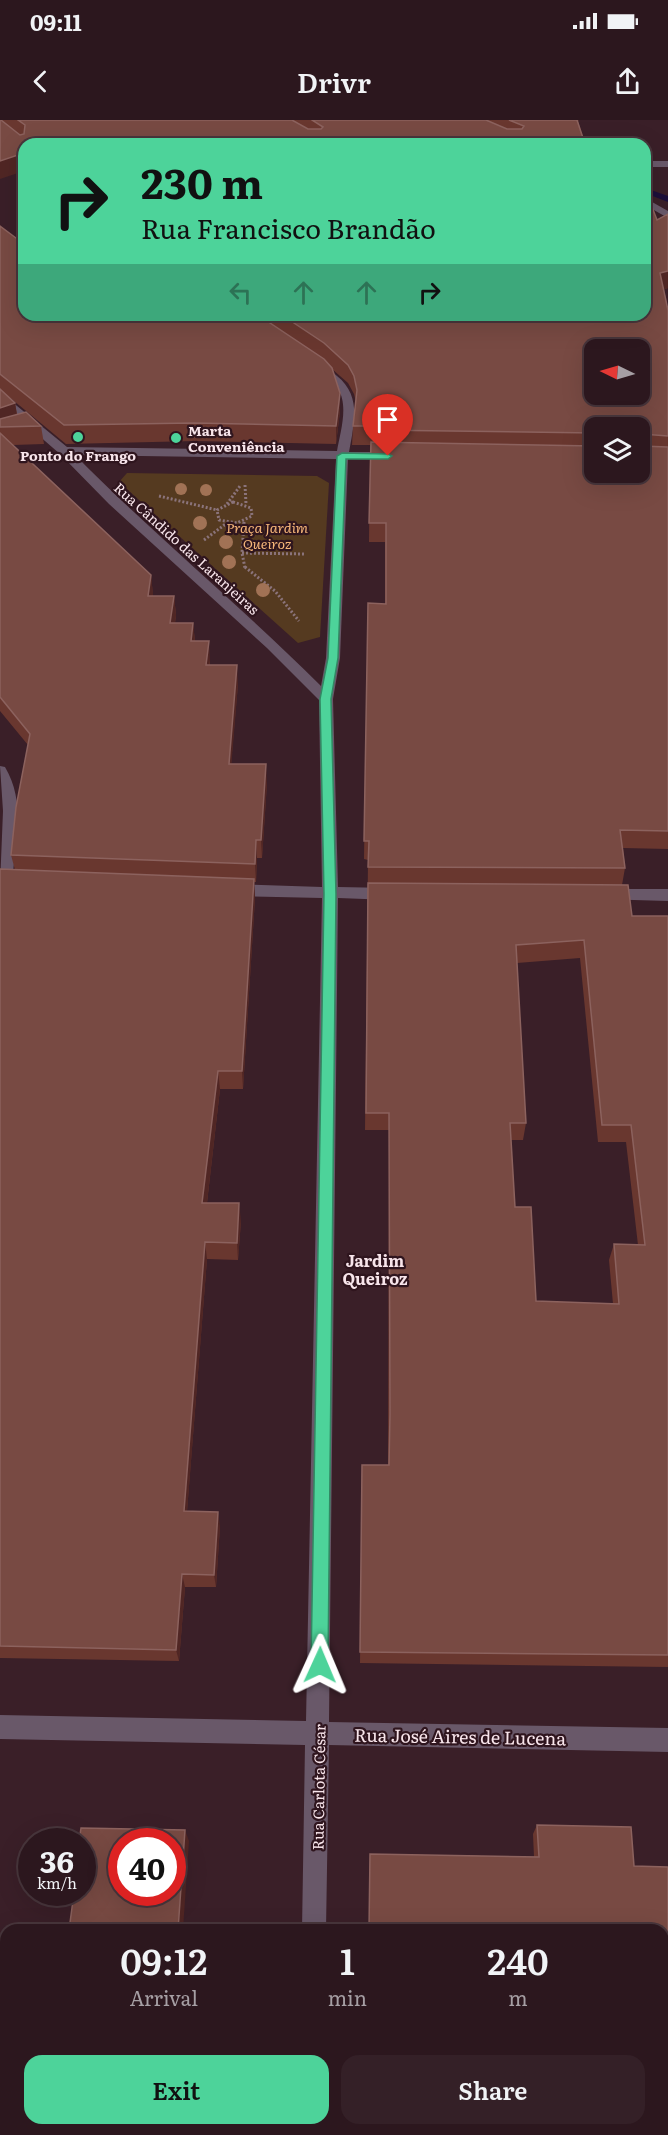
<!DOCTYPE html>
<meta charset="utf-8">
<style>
:root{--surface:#2c171e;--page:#342027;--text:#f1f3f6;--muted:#a69fa4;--line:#48363c;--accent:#4dd39a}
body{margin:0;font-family:Literata,serif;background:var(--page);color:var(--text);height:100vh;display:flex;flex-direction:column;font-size:22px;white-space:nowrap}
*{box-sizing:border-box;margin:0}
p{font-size:20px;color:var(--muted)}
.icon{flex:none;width:33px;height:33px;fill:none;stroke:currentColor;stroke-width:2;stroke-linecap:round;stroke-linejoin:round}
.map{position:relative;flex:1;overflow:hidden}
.sheet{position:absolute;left:0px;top:1804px;width:669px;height:212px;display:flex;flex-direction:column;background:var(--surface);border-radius:18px 18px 0 0;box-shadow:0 6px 24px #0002,0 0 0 2px var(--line)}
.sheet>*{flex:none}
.hud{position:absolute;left:18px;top:18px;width:633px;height:183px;border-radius:18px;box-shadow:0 6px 24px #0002,0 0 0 2px var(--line);background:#4dd39a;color:#111;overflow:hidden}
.needle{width:39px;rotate:275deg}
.tools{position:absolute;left:584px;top:219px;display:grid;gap:12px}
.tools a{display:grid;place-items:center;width:66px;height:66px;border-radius:12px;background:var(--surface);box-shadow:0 6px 24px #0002,0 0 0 2px var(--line);font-size:30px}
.speed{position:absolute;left:18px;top:1708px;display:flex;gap:12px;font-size:30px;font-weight:700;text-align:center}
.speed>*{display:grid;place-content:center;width:78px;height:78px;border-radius:50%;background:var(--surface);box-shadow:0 6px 24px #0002,0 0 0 2px var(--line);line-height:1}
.speed small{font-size:15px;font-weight:400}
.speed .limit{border:9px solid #d22;background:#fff;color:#111}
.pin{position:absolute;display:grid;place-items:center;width:51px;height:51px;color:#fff;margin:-62px -26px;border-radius:50% 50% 50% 0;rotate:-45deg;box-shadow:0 0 6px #0007}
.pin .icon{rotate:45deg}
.me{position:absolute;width:66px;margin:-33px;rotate:1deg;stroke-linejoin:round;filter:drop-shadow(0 0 4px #0008)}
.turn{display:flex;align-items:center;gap:21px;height:126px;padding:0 24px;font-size:27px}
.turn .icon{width:78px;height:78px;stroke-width:2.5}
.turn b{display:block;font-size:42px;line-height:51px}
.lanes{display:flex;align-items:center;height:57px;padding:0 24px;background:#0003;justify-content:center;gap:30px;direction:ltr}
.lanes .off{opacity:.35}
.eta{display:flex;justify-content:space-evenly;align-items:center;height:102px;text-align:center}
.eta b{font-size:36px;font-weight:600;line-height:42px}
.action{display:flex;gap:12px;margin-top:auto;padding:12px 24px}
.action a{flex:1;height:69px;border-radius:18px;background:var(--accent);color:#111;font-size:24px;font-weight:600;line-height:69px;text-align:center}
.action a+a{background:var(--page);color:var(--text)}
.status{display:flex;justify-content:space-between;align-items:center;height:42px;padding:0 30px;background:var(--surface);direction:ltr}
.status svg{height:16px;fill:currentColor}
header{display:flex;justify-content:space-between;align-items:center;height:78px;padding:0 24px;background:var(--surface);font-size:27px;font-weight:600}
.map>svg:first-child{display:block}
.green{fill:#553a20}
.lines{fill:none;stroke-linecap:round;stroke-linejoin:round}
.stream{fill:#1c0f3a;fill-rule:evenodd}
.path{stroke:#8b747b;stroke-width:3;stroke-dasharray:2 2;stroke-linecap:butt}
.minor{fill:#695869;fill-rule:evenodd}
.tree{fill:#a17255}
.wall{fill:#69372f;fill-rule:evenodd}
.shaded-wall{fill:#502624}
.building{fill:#784a43;stroke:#8c625e;stroke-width:1.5;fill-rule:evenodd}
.route{fill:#4dd39a;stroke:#328964;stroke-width:1.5}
.poi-dot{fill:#4dd39a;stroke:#2f151e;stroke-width:2}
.labels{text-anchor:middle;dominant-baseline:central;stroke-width:4.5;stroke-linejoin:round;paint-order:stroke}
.far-poi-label{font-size:14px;font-weight:bold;fill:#f8e5eb;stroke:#2f151e;text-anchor:start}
.far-park-label{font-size:14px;font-style:italic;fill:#f6b679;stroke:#2f151e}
.far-street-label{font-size:14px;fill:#f8e5eb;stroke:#2f151e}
.street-label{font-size:15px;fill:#f8e5eb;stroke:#2f151e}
.neighbourhood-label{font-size:16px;font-weight:bold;fill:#f8e5eb;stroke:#2f151e}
.near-street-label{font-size:18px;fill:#f8e5eb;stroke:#2f151e}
</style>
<div class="status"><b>09:11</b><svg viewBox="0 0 49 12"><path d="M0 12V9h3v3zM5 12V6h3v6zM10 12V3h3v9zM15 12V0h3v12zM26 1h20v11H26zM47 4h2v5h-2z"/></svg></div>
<header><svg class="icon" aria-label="back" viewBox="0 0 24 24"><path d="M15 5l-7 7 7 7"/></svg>Drivr<svg class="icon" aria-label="share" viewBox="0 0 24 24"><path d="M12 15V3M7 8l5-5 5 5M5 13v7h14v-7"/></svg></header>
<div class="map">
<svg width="668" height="2015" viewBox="0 0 668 2015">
<rect width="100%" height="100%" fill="#3a1f28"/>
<polygon class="green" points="127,353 317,356 329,363 320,517 298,523 119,362"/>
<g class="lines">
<polygon class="stream" points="645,68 668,76 668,82 645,73"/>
<g class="path">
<polyline points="245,365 246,384"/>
<polyline points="159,376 217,390"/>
<polygon points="233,382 251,388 252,396 237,403 219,400 217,390"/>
<polyline points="227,384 240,366"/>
<polyline points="244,402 242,433 245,448"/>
<polyline points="204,420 227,403"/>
<polyline points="243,425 253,425"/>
<polyline points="242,433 304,434"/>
<polyline points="245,447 275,471 299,501"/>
</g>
<g class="minor">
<rect x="645" y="41" width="23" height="6"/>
<polygon points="645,78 668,91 668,98 645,85"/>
<path d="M318 243C326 245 331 251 337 256 362 276 354 304 349 332H395L401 336 395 340 348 339 340 538 333 579 338 767 391 768 399 774 391 780 338 778 329 1602 668 1608V1632L329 1625 326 1810H302L305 1625 0 1619V1595L306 1601 322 778 230 776 222 770 230 764 322 767 319 580 267 528 109 384 60 334 0 282V272L67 327 337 331C340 313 349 286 338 269 331 260 320 254 312 246ZM75 335 336 339 326 538 321 566C241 486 154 415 75 335Z"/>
<path d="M0 646 5 647C26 682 16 723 12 761L4 767 0 765 3 691Z"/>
<polygon points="605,769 668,769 668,781 599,779 597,775"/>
<rect x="296" y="2010" width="26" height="5"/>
</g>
</g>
<g class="tree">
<circle cx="181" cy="369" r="6"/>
<circle cx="206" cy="370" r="6"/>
<circle cx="200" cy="403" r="7"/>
<circle cx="226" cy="422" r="7"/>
<circle cx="229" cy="442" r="7"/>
<circle cx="263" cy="470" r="7"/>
</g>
<g class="wall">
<polygon points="0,0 579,0 578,1 585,24 24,24"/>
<path d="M668 94V168L664 169 668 190V729L623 728 625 748 622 765 632 796H668V1547L360 1543 362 1359 388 1345 389 1010H365L368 740 364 739 368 483 385 484V422H369L370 325H352L353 306 356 282 354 274 348 263 332 249 340 273V291L336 324 196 321 66 324 8 276 15 283 17 294 41 306 44 324 13 325 151 455 153 476H174L176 495 175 503H193L195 521 210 540V545L238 564 231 644 267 663 262 738H257L256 762H254L255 778 243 969H220L207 1083 241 1101 238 1140 207 1139 187 1391 220 1406 216 1467H185L179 1541 0 1538V749L15 750 11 735 28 625 0 591V106L24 195H645L657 100ZM594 308 639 352H594ZM580 838 598 1022H626L638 1125 614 1124 609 1140 613 1184 536 1181 515 1087 511 1020H523L526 1003 517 843Z"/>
<polygon points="537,1705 631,1707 634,1746 668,1747 668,2015 394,2015 394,2010 663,2010 663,1810 369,1810 370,1734 534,1737 533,1714"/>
</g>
<g class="shaded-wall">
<polygon points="24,33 24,51 0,59 0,41"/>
<polygon points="668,151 668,168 657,171 660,153"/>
<polygon points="340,273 340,291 336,324 336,306"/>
<polygon points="15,283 18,301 0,307 0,288"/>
<polygon points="151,455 153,474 150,494 148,476"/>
<polygon points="174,476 176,495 172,522 170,503"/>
<polygon points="193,503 195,522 191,521"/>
<polygon points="209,521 210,540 207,564 206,545"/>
<polygon points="237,545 238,564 230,662 229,644"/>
<polygon points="266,644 267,663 262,738 261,720"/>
<polygon points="256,720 257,738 256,762 255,744"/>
<polygon points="254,759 255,778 243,969 242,951"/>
<polygon points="218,951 220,969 205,1100 202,1083"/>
<polygon points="239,1083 241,1101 238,1140 237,1123"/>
<polygon points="205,1122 207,1139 186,1405 184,1391"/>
<polygon points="218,1392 220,1406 216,1467 214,1455"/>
<polygon points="182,1454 185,1467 179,1541 176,1530"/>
<polygon points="185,1710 189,1721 183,1810 178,1810"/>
</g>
<g class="building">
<polygon points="0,0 1,0 20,15 24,14 25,5 18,0 292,0 308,9 321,9 323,7 312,0 486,0 507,9 522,9 524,6 509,0 577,0 585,24 24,24 24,33 0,41"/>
<path d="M645 79H649L657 100 668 94V151L660 153 668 190V316L642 314 641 326 668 327V711L620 710 625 748 368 747 369 721H364L368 483 386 484V403H369L371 322 594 326V352H639V308H594V313L371 310V306H353L357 270 354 256 348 245 324 223 282 195H645ZM594 230H639V274H594Z"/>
<polygon points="0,106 24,124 24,195 258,195 324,239 332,248 340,273 336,306 194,303 64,305 0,254"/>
<polygon points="0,269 15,283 0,288"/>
<polygon points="26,292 41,306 0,307 0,299"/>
<polygon points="0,313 151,455 148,476 174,476 170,503 193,503 191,521 209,521 206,545 237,545 229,644 266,644 261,720 256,720 255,744 11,735 16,687 30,614 0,577"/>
<polygon points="0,749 254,759 242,951 218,951 202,1083 239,1083 237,1123 205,1122 184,1391 218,1392 214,1455 182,1454 176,1530 0,1526"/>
<path d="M368 763 628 765 632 796H668V1535L360 1532 362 1345H389L390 1294 389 993H366ZM584 820 602 1005H631L645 1125 614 1124 619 1184 536 1181 531 1087H515L510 1003H526L516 825Z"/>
<polygon points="537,1705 631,1707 634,1746 668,1747 668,2015 395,2015 395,2010 663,2010 663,1810 369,1810 370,1734 539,1737"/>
<path d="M81 1708 185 1710 178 1810H69L74 1773H82V1722H79ZM122 1722H172V1773H122Z"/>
</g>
<polygon class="route" points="342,333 388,334 392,336 388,339 346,339 338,538 331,579 336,774 328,1545 326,1551 320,1554 314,1551 311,1545 324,774 320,579 328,538 337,336"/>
<g class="poi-dot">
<circle cx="78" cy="317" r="6"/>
<circle cx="176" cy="318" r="6"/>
</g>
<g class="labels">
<g class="far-poi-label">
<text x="188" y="310">Marta<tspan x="188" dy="16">Conveniência</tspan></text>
<text x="78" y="335" text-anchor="middle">Ponto do Frango</text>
</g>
<g class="far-park-label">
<text x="267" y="407">Praça Jardim<tspan x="267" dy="16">Queiroz</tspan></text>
</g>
<g class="far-street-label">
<text transform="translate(187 428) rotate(42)">Rua Cândido das Laranjeiras</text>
</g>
<g class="street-label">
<text transform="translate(318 1667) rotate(-89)">Rua Carlota César</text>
</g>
<g class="neighbourhood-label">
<text x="375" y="1140">Jardim<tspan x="375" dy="18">Queiroz</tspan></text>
</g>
<g class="near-street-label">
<text transform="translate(460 1616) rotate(1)">Rua José Aires de Lucena</text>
</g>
</g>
</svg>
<div class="tools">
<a><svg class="needle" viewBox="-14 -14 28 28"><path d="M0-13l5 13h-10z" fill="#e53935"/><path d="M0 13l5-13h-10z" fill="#a69fa4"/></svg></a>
<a><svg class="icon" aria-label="layers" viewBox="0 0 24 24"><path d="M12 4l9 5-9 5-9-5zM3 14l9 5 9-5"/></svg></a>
</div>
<div class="speed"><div>36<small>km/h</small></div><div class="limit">40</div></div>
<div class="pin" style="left:388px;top:336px;background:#d93025"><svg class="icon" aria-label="arrive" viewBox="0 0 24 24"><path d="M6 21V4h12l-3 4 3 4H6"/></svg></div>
<svg class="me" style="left:320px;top:1545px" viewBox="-20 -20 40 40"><path d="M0-17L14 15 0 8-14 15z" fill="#4dd39a" stroke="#fff" stroke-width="4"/></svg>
<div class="hud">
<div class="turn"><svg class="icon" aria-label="right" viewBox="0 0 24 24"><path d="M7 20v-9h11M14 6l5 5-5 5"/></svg><div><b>230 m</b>Rua Francisco Brandão</div></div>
<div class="lanes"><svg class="icon off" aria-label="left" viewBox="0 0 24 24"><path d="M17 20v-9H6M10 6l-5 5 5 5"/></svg><svg class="icon off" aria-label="ahead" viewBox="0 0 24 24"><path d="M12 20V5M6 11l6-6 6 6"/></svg><svg class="icon off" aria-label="ahead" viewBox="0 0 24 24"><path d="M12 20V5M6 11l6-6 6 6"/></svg><svg class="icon" aria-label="right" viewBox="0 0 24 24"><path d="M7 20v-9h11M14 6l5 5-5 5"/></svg></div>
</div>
<section class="sheet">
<div class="eta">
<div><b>09:12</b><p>Arrival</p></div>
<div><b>1</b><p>min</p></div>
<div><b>240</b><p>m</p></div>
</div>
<div class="action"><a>Exit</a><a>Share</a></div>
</section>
</div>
